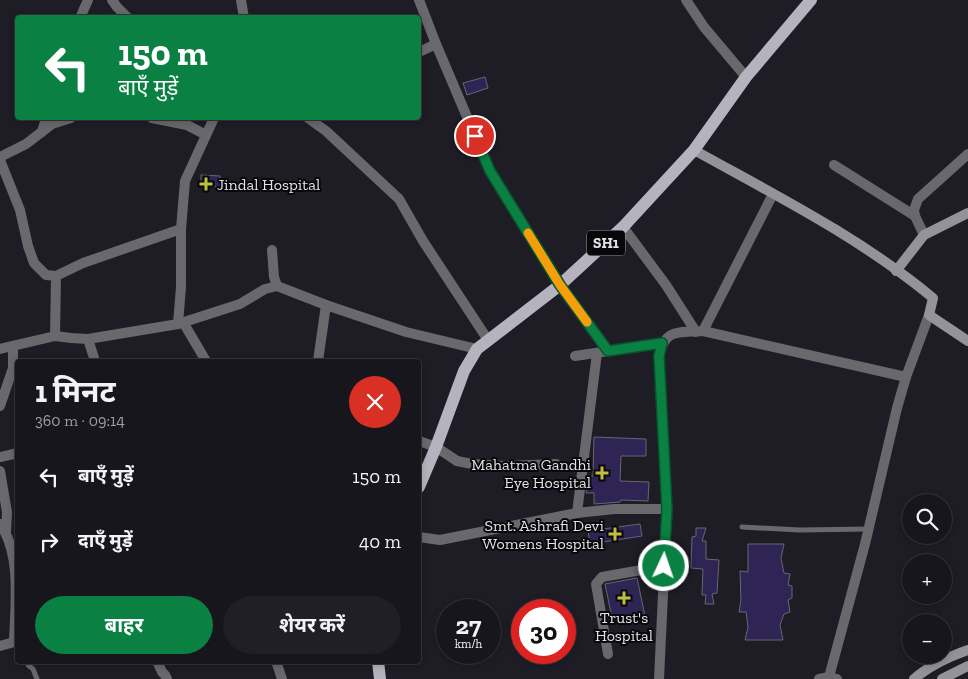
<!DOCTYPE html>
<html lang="hi">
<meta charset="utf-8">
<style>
:root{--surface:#16161c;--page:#1f1f25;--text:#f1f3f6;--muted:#9e9fa3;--line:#35353b;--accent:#0b8043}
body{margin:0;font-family:"Zilla Slab","Noto Sans Devanagari",serif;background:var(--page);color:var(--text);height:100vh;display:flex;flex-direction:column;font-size:19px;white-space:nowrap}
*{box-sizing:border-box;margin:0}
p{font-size:16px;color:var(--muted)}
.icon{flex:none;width:28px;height:28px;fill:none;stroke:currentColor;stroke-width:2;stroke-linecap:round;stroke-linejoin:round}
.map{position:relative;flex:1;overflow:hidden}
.drawer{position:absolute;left:15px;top:359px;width:406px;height:305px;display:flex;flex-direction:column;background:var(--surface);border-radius:5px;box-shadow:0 2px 8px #0003,0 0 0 1px var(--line)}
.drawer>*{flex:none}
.banner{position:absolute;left:15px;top:15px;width:406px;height:105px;border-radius:5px;box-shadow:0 2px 8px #0003,0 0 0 1px var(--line);background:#0b8043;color:#fff;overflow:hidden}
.controls{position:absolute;left:902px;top:494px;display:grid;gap:10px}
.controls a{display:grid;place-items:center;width:50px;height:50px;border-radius:50%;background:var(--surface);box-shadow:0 2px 8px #0003,0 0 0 1px var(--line);font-size:25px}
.speed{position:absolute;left:436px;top:599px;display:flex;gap:10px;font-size:25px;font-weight:700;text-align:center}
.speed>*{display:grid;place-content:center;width:65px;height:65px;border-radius:50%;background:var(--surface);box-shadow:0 2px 8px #0003,0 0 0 1px var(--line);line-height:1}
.speed small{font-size:12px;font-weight:400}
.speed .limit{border:8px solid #d22;background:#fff;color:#111}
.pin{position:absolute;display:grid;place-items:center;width:42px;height:42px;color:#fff;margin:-21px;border:2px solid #fff;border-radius:50%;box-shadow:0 1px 5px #0007}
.me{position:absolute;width:55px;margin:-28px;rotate:3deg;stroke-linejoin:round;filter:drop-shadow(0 0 4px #0008)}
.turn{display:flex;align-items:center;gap:18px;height:105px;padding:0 20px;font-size:22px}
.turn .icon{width:65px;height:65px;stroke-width:2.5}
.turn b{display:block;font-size:35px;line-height:42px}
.round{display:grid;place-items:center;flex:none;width:52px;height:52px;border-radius:26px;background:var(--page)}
.summary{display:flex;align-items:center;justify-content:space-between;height:85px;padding:0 20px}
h1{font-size:30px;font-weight:700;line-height:38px}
.primary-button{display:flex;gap:10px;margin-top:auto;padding:10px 20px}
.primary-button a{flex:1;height:58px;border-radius:30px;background:var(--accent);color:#fff;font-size:20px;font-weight:700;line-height:58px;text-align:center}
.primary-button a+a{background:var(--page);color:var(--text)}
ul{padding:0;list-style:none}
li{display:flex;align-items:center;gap:15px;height:65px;padding:0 20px}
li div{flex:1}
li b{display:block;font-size:19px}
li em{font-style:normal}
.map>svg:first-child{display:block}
.building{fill:#2e2555;stroke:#676671}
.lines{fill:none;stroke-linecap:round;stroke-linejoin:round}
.lane{stroke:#69686d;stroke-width:5}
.street{stroke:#69686d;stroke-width:10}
.secondary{stroke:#93939b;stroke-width:10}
.primary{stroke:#b5b4be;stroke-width:12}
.route-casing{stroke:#07532c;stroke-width:12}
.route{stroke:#0b8043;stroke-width:9}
.slow{stroke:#f59e0b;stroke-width:9}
.poi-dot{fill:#bebe42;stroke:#08080b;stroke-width:2}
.labels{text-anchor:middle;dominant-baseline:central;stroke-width:4;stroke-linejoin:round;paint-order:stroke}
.shield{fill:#08080b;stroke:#a1a1a6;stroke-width:1}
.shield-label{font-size:15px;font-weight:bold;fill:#e2e2e8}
.poi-label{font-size:16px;fill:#e2e2e8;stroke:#08080b;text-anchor:end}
</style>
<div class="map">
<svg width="968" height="679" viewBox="0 0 968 679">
<rect width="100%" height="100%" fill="#1e1d25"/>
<g class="building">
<polygon points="485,77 488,88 467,95 463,83"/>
<polygon points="201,175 220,176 220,187 201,186"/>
<polygon points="594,437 646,439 646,456 621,456 620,481 649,482 648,501 621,500 620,502 594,504 594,493 586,493 589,476 593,476"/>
<polygon points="640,524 642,536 590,544 588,531"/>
<polygon points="696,528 706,528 702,541 706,541 706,559 719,560 717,593 712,594 714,604 705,604 706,595 702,595 703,569 691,568 692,537 696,536"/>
<polygon points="748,544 784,544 781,558 784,573 790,574 788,585 792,586 792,598 788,600 790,612 784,614 780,625 783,640 745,640 748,627 746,612 739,612 741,600 740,571 748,572"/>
<polygon points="637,578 645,616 613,623 605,584"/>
</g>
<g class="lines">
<g class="lane">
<polyline points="742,527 800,530 869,529"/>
<polyline points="27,661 28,665 33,669 37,679"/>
</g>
<g class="street">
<polyline points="112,0 117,7 128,18"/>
<polyline points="241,0 244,18"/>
<polyline points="419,0 436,44 490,171 560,285 608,351"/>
<polyline points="686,0 704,27 746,77"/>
<polyline points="80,18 88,0"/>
<polyline points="419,52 436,44"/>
<polyline points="152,118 187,125 206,135"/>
<polyline points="308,118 326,131 399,199 423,241 488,340"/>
<polyline points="42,132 46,118"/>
<polyline points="0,157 26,144 52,124 71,118"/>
<polyline points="0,160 20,210 28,246 34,263 46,275 56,276 55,336"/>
<polyline points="834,165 915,216"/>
<polyline points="623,227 666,285 696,332"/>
<polyline points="924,235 915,216 914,210 918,199 968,154"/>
<polyline points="56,276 83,263 181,229"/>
<polyline points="277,286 326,305 406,332 477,349"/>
<polyline points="183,322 206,361"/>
<polyline points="178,324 181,287 181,229 185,181 214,118"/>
<polyline points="703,331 773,194"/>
<polyline points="88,339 95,361"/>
<polyline points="0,349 55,336 71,338 88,339 178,324 240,304 265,289 277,286 274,277 272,250"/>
<polyline points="575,356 662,343"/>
<polyline points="318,361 326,305"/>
<polyline points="0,406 13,368 13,346"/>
<polyline points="419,441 436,447 457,461 472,464 505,466 556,464"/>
<polyline points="0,457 18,453"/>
<polyline points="0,471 7,512 6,532"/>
<polyline points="577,513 597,353"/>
<path d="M0 524C22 554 15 607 14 642"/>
<polyline points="419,537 440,540 577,513 614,509 667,509"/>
<polyline points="0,646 18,641"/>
<polyline points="608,654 596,584 602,577 664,566"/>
<polyline points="157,661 162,672 165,675 167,679"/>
<polyline points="276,661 282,679"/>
<polyline points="829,677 865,544 897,408 906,377 929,315"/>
<path d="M659 679 667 509 659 356C665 328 678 333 703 331L906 377"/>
<polyline points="819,679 829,677 837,679"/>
</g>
<g class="secondary">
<path d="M694 150C775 195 861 238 933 298L929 315 968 341"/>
<polyline points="896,271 924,235 968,213"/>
<path d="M914 679C930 665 948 657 968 650"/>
<polyline points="942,679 968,666"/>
</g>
<g class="primary">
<polyline points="419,487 436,447 464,371 477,349 560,285 623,227 694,150 746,77 811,0"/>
<polyline points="378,661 380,679"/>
</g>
</g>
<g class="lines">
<defs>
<polyline id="route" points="475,136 490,171 560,285 608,351 662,343 659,356 667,509 664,566"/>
</defs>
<use href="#route" class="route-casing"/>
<use href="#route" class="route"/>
<polyline class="slow" points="528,233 560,285 587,322"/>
</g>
<g class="poi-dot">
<path d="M203.5 176.5h5v5h5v5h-5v5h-5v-5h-5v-5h5z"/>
<path d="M599.5 465.5h5v5h5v5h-5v5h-5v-5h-5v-5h5z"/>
<path d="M612.5 526.5h5v5h5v5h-5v5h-5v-5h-5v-5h5z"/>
<path d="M621.5 590.5h5v5h5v5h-5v5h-5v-5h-5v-5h5z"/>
</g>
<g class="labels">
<rect class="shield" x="587" y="230.5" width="38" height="25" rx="4"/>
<g class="shield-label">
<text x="606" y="243">SH1</text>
</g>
<g class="poi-label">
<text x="217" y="184" text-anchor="start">Jindal Hospital</text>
<text x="591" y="464">Mahatma Gandhi<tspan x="591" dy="18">Eye Hospital</tspan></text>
<text x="604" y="525">Smt. Ashrafi Devi<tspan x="604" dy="18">Womens Hospital</tspan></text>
<text x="624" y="617" text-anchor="middle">Trust's<tspan x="624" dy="18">Hospital</tspan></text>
</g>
</g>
</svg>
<div class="controls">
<a><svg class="icon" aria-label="search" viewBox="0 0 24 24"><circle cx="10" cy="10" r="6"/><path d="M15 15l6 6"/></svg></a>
<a>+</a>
<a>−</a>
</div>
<div class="speed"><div>27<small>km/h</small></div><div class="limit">30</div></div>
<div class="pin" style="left:475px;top:136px;background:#d93025"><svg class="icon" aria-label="arrive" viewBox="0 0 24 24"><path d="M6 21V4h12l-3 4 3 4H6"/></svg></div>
<svg class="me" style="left:664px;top:566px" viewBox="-20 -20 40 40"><circle r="17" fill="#0b8043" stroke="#fff" stroke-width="3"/><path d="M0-11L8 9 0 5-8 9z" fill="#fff"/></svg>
<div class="banner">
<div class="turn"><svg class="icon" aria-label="left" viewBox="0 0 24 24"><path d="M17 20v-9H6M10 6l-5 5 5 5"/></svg><div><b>150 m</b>बाएँ मुड़ें</div></div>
</div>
<section class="drawer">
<div class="summary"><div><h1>1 मिनट</h1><p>360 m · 09:14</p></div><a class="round" style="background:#d93025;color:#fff"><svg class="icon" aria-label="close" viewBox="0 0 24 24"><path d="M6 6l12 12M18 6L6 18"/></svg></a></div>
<ul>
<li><svg class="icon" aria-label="left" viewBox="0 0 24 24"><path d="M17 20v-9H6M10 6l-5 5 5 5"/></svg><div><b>बाएँ मुड़ें</b></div><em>150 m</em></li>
<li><svg class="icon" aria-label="right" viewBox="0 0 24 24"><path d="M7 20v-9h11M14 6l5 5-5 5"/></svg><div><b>दाएँ मुड़ें</b></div><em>40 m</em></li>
</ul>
<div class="primary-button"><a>बाहर</a><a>शेयर करें</a></div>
</section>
</div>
